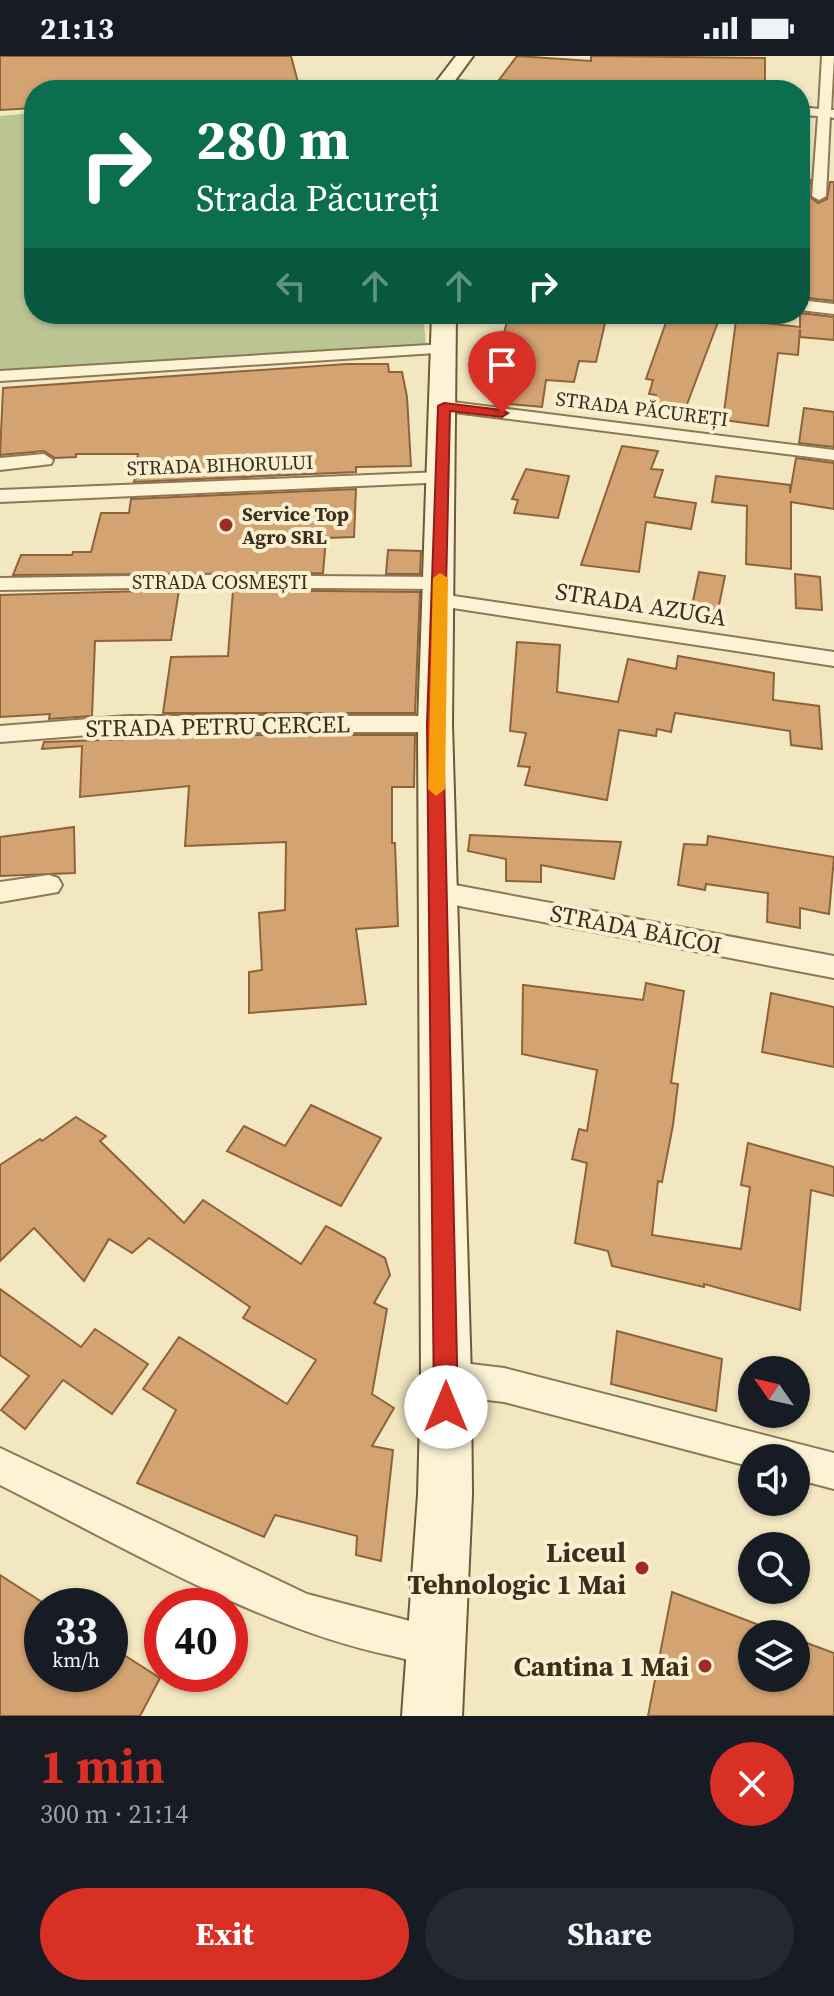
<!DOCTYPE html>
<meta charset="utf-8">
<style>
:root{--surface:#171b24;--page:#242831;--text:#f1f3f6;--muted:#9ea1a6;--accent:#d93025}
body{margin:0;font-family:"Source Serif 4",serif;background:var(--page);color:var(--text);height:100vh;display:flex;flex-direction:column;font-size:30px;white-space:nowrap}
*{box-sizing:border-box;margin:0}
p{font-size:26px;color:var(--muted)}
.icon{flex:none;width:44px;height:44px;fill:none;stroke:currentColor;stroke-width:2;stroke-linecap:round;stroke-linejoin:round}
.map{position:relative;height:1660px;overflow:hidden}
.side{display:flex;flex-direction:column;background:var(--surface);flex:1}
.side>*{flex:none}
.hud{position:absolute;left:24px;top:24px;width:786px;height:244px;border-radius:32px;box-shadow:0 2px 6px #0004;background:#0b6e4f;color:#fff;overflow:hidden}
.needle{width:52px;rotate:304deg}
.tools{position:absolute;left:738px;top:1300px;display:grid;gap:16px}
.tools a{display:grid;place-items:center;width:72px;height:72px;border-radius:50%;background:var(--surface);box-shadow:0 2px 6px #0004;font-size:40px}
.speed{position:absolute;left:24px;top:1532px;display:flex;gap:16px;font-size:40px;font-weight:700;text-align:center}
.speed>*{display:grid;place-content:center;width:104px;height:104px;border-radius:50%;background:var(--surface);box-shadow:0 2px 6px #0004;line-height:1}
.speed small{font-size:20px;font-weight:400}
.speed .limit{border:12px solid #d22;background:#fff;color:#111}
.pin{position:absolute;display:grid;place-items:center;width:68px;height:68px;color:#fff;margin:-82px -34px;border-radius:50% 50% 50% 0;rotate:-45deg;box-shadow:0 0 8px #0007}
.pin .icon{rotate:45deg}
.me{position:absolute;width:88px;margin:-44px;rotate:0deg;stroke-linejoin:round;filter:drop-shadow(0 0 6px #0008)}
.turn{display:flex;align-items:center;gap:28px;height:168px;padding:0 40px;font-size:36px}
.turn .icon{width:104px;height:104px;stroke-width:2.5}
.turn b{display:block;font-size:56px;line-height:68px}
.lanes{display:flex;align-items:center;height:76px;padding:0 40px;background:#0003;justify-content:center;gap:40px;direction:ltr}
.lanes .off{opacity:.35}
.round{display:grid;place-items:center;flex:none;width:84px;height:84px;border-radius:42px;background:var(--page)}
.head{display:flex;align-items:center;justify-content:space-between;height:136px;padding:0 40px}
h1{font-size:48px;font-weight:700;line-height:60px;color:var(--accent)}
.action{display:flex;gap:16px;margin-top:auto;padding:16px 40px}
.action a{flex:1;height:92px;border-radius:48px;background:var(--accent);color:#fff;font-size:32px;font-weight:700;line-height:92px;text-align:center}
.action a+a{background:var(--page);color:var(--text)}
.status{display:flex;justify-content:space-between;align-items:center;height:56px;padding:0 40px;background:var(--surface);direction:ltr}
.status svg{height:22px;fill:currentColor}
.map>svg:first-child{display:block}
.cemetery{fill:#bac593}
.building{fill:#d3a372;stroke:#8e633a;stroke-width:2}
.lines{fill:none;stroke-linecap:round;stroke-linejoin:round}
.street-casing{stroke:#8d7856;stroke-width:4}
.secondary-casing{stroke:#6e5939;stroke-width:4}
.street{fill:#fcf3d4;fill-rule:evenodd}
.secondary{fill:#fcf3d4;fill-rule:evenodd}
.route{fill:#d93025;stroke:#8d1f18;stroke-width:2}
.slow{fill:#f59e0b}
.poi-dot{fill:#a12b20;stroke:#f8f0d0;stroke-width:3}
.labels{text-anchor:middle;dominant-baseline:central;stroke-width:8;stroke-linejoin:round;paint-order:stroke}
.far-street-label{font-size:20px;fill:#3b2e1c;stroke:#f8f0d0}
.far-poi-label{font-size:20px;font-weight:bold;fill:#3b2e1c;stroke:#f8f0d0;text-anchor:start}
.street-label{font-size:24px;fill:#3b2e1c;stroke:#f8f0d0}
.near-poi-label{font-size:28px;font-weight:bold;fill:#3b2e1c;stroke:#f8f0d0;text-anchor:end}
</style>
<div class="status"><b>21:13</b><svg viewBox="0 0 49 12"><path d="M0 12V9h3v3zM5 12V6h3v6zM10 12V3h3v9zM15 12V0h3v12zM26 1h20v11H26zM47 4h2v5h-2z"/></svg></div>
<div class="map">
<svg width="834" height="1660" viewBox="0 0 834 1660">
<rect width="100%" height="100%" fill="#f2e7c0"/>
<polygon class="cemetery" points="34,57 34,258 423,258 426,288 0,314 0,60"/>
<g class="building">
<polygon points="0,0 291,0 300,34 34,34 34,52 0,54"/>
<polygon points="517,0 591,5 591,0 765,2 765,34 628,34 499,24"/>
<polygon points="800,123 810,124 809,140 818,147 827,143 830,126 834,126 834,245 800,241"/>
<polygon points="800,257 834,261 834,284 800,281 800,273 798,299 778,297 768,370 723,364 736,264 800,271"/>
<polygon points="509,258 606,263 596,306 579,305 574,326 546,324 542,351 510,348 517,312 502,311 508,292 500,292"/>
<polygon points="669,258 721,258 686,351 653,347 656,339 649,338 653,324 646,323"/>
<polygon points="347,308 388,308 389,316 402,316 407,341 411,410 356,411 356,416 134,426 138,398 76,398 76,401 55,402 44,395 0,399 3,332"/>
<polygon points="804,352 834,356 834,391 799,387"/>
<polygon points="622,390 658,395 651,413 663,414 654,441 696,447 691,473 646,466 639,516 581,509"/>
<polygon points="796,402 834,407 834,453 791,446 791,513 746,508 747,450 712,446 716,420 790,429 790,437"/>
<polygon points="526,413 569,420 558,462 514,457 518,444 512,443"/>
<polygon points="356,433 354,481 326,482 323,517 13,519 21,499 72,499 73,496 91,496 101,457 129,457 131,443"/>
<polygon points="388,494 421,495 420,518 386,518"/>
<polygon points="699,516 725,520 718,554 692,550"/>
<polygon points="795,518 820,521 822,554 796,552"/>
<polygon points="179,534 171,584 95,585 92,660 49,663 50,658 0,661 0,539"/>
<polygon points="233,534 420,536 415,657 163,657 171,601 228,600"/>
<polygon points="517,586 560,589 557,636 618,646 628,603 676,613 678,600 774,617 773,644 819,650 822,693 791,689 790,675 675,657 671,676 657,673 656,680 619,674 607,744 525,729 530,711 518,710 526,677 510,675"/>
<polygon points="160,679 415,679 414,731 392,731 392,787 395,787 398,870 356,873 366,948 249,957 249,916 262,914 259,857 285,854 286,786 185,790 189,730 80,741 82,690 42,693 44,686 160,682"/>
<polygon points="74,771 75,817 0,820 0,781"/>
<polygon points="470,779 621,786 614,823 541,809 541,826 506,825 506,803 468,795"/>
<polygon points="708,780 834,801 829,858 800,852 800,872 767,866 768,837 706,828 705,834 678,829 684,788 707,789"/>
<polygon points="646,927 684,935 671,1027 678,1028 673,1069 662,1126 658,1125 652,1179 741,1193 750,1131 741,1129 748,1087 834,1111 834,1140 811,1134 800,1254 704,1228 704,1231 612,1210 608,1195 575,1187 587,1107 572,1103 579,1073 587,1075 597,1014 522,998 523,929 643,944"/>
<polygon points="771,937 834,951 834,1011 762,996"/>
<polygon points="311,1049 381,1082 341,1150 227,1095 244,1070 285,1090"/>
<polygon points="76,1061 106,1080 100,1085 184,1167 203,1144 301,1208 326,1170 385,1202 390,1219 374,1247 387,1253 372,1338 394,1352 372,1390 393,1394 381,1505 356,1499 357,1480 275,1459 264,1481 137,1427 176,1354 143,1333 179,1281 287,1348 316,1304 243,1262 250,1251 149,1182 132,1197 109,1183 84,1225 34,1172 0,1205 0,1109 40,1083 42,1085"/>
<polygon points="0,1233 81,1291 95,1273 148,1308 112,1358 63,1324 25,1373 1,1354 29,1320 0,1299"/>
<polygon points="617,1275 722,1303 716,1355 611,1328"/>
<polygon points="0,1519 42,1546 42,1618 110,1618 110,1590 160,1622 140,1660 0,1660"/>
<polygon points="672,1536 783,1578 752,1578 752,1622 796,1622 796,1583 834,1597 834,1660 648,1660"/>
</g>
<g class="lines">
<defs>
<g id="street">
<polygon points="822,0 834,0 831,54 834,54 834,62 830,61 826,140 819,144 812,140 818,60 800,59 800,51 819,53"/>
<polygon points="442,24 523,30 529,34 438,30 436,28"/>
<polygon points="800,244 834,248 834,258 800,254"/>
<polygon points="445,288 451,290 453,293 451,296 0,325 0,315"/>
<polygon points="444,345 834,394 834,404 438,354 435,350"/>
<polygon points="44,398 53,404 51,408 0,414 0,402"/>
<polygon points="441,416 450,422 448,426 0,446 0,434"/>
<polygon points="197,519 440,521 450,527 440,533 197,531 0,534 0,522"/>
<polygon points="440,538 834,596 834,610 433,549 430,544 433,539"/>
<polygon points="127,660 435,660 443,662 447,668 443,674 435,676 127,676 0,686 0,670"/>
<polygon points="49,819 58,822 62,829 58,836 0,846 0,826"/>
<polygon points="439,826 834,900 834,922 439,846 430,843 426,836 430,829"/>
<polygon points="446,1305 504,1312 834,1397 834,1433 796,1423 796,1402 752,1402 752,1411 504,1346 446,1339 434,1334 429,1322 434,1310"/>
<path d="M0 1392 307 1538 452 1576 458 1590 452 1604C432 1612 413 1605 393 1600 258 1572 123 1490 0 1429Z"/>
</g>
<g id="secondary">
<polygon points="456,0 473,0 448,34 430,34"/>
<polygon points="432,258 456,258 452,668 471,1322 472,1439 462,1660 402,1660 418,1439 421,1322 418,668"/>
</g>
</defs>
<use href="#street" class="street-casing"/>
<use href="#secondary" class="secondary-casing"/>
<use href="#street" class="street"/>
<use href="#secondary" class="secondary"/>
</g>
<polygon class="route" points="444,347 502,354 508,357 502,361 450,355 443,668 458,1351 455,1360 446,1364 437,1360 434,1351 427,668 438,350"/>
<polygon class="slow" points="440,517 448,522 445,733 436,740 428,733 433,522"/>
<g class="poi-dot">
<circle cx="226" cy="469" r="8"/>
<circle cx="642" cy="1512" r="8"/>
<circle cx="705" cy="1610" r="8"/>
</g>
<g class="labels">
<g class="far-street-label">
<text transform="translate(642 353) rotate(7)">STRADA PĂCUREȚI</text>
<text transform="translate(220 409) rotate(-2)">STRADA BIHORULUI</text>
<text x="220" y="526">STRADA COSMEȘTI</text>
</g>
<g class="far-poi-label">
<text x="242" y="458">Service Top<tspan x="242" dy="23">Agro SRL</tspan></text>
</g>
<g class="street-label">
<text transform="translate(641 548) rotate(9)">STRADA AZUGA</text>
<text transform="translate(218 670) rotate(-1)">STRADA PETRU CERCEL</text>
<text transform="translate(636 873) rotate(11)">STRADA BĂICOI</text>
</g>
<g class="near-poi-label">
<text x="626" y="1496">Liceul<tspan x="626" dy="32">Tehnologic 1 Mai</tspan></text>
<text x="689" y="1610">Cantina 1 Mai</text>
</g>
</g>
</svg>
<div class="tools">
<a><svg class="needle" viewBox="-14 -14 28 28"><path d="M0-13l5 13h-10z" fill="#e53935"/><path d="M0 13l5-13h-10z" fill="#9ea1a6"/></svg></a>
<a><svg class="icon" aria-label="sound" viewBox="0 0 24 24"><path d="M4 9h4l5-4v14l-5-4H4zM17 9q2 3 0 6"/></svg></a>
<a><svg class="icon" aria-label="search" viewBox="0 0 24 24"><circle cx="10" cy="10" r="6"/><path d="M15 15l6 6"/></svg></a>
<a><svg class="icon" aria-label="layers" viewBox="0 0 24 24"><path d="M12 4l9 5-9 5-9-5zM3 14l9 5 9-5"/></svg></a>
</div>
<div class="speed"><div>33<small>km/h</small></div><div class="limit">40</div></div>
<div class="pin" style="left:502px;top:357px;background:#d93025"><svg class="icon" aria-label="arrive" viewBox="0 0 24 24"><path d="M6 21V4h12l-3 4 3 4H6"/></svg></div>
<svg class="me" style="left:446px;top:1351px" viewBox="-20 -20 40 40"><circle r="19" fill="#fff"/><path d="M0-13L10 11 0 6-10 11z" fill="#d93025"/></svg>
<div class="hud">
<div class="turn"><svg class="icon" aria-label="right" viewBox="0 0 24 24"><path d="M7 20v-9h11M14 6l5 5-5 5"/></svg><div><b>280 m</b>Strada Păcureți</div></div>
<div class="lanes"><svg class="icon off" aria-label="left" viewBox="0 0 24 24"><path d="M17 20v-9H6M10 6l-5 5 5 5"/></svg><svg class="icon off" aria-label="ahead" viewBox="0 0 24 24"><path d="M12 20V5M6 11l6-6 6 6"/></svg><svg class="icon off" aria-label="ahead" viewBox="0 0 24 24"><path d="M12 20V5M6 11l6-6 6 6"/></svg><svg class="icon" aria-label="right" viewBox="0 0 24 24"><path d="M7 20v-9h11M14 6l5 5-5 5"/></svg></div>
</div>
</div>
<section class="side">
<div class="head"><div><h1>1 min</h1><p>300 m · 21:14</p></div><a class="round" style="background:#d93025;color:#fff"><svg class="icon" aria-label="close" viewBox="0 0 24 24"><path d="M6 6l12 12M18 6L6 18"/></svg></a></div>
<div class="action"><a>Exit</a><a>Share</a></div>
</section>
